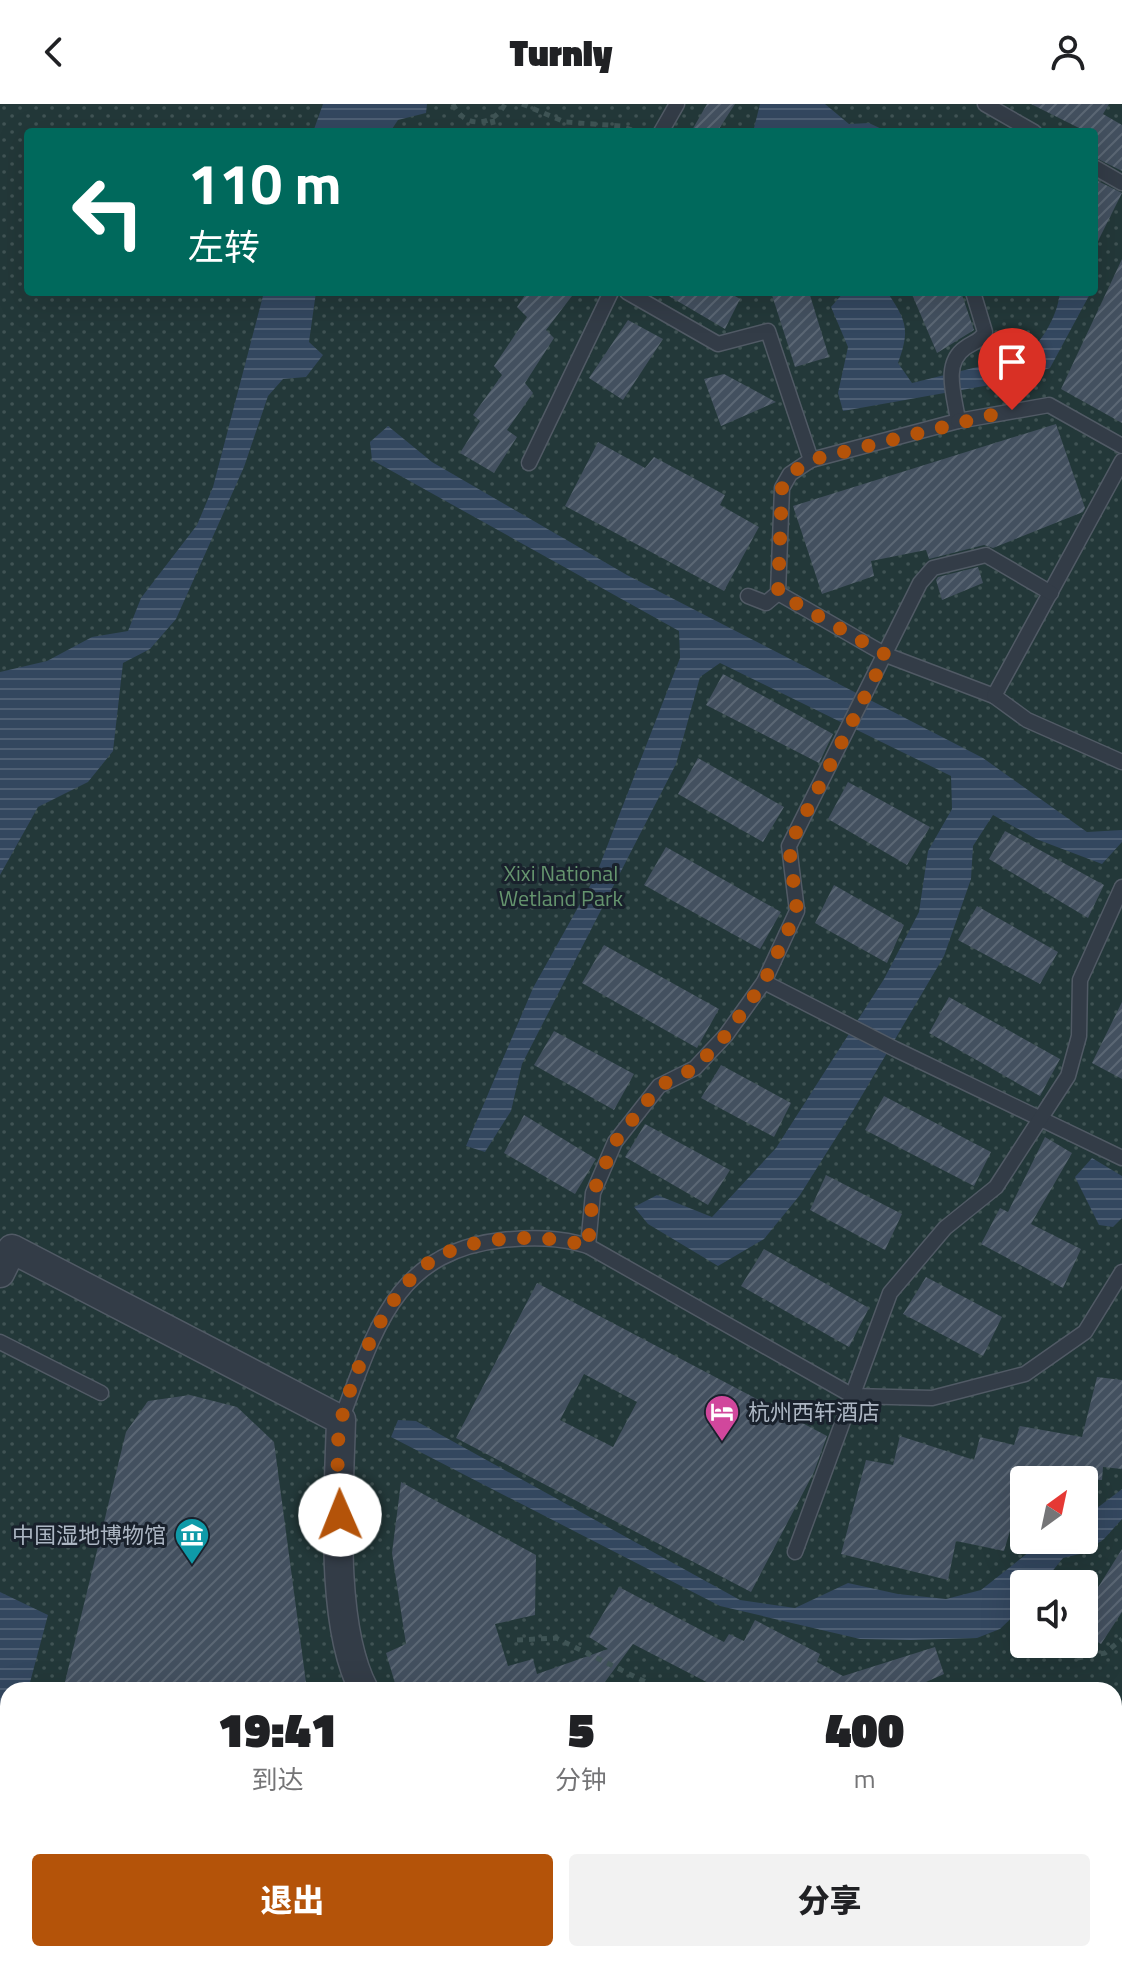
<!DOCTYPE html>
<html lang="zh">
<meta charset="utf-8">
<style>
:root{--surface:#fff;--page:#f2f2f2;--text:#202124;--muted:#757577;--accent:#b45309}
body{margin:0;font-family:"Titillium Web","Noto Sans SC",sans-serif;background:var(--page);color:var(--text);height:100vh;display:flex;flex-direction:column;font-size:30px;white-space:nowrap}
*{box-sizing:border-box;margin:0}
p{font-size:26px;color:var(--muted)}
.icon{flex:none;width:44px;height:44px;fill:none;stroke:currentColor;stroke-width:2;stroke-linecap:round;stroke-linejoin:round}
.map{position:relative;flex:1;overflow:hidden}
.drawer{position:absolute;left:0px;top:1578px;width:1122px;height:280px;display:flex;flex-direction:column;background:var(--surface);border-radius:24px 24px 0 0;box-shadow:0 8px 32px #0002}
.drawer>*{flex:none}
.top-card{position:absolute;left:24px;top:24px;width:1074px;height:168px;border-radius:8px;box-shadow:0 8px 32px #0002;background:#00695c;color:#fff;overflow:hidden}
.needle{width:52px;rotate:33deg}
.fabs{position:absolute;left:1010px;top:1362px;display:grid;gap:16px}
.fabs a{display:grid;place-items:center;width:88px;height:88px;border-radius:8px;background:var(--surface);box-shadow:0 8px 32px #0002;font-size:40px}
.pin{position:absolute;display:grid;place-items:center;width:68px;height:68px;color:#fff;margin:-82px -34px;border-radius:50% 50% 50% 0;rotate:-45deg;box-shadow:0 0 8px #0007}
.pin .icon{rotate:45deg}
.me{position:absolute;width:88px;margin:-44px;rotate:359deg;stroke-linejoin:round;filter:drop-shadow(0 0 6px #0008)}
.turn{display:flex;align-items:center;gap:28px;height:168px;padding:0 32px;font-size:36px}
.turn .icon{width:104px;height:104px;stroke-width:2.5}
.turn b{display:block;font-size:56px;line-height:68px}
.eta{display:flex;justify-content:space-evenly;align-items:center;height:136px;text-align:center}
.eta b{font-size:48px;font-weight:800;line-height:56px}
.primary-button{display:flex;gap:16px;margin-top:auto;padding:16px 32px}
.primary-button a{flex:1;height:92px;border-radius:8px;background:var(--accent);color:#fff;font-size:32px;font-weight:800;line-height:92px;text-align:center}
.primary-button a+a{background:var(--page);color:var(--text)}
header{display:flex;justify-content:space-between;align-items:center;height:104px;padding:0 32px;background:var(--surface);font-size:36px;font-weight:800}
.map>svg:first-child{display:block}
.park{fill:url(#park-dots);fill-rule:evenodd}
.water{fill:url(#water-rules)}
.building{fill:url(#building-hatch);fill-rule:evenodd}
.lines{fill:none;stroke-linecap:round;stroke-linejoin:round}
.lane-casing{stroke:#515a65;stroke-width:17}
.street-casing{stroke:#515a65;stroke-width:31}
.path{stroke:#3f5455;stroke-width:5;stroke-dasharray:6 6;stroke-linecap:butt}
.lane{stroke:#333c47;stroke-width:14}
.street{stroke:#333c47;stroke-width:28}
.route{stroke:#b45309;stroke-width:14;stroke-dasharray:0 25.2}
.labels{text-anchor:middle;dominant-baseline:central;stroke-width:6;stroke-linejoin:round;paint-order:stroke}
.park-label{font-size:22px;fill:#65946e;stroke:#19212c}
.poi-label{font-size:22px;fill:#adb7c4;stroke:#19212c;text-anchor:start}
</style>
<header><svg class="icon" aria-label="back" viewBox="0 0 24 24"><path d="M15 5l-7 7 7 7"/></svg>Turnly<svg class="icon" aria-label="person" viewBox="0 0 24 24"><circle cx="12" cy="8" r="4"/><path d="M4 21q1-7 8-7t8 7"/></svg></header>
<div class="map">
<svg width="1122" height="1858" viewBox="0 0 1122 1858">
<defs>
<pattern id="park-dots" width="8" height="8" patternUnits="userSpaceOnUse" patternTransform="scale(2)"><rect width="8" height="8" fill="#233839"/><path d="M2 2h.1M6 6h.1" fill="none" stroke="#405354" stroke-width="1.8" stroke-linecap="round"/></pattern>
<pattern id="water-rules" width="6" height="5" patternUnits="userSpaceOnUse" patternTransform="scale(2)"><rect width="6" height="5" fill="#33475f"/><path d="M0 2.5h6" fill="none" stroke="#4e5f74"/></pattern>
<pattern id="building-hatch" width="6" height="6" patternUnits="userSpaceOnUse" patternTransform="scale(2)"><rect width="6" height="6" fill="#43505f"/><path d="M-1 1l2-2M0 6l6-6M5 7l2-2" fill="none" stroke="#5b6774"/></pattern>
</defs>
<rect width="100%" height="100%" fill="#202b37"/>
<path class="park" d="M0 0H1122V1858H0ZM28 28H1094V188H28ZM1024 1376H1084V1436H1024ZM1024 1480H1084V1540H1024ZM8 1586H1114V1850H8Z"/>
<g class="water">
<polygon points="323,0 427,0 426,9 398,16 390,28 313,28"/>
<polygon points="760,0 825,0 849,20 869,19 888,28 753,28"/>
<polygon points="264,188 316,188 309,238 323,251 306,273 283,275 268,292 244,363 176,515 150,545 123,559 113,647 88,678 38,703 0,771 0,568 47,557 92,533 128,527 141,494 197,421 213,383"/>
<path d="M844 188H887C907 217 910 226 898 259L912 279 1026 251C1043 237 1058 210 1060 188H1091L1050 264 1001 279 843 307 838 289 848 243 831 203Z"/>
<polygon points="388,322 432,358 627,471 983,654 1087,728 1122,726 1122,738 1102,760 1036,735 993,711 973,742 971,775 944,852 854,1005 800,1091 764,1135 718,1162 648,1120 634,1103 657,1091 712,1113 776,1044 884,875 919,808 928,747 952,705 951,672 720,559 700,573 676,660 522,960 511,1007 485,1048 466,1042 533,884 596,771 680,554 679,527 372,356 370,338"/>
<polygon points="1092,1054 1122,1072 1122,1114 1113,1123 1099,1121 1075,1073"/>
<polygon points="398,1316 416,1317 740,1496 795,1504 848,1479 898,1490 946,1495 981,1486 1044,1436 1084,1436 1084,1414 1122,1385 1122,1415 1104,1435 1084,1449 1063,1454 1042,1480 1024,1480 1024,1502 1000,1525 977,1534 911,1536 860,1535 720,1502 391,1333"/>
<polygon points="0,1488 48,1511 28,1586 8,1586 8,1631 0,1650"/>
<polygon points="0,1723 8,1740 8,1850 148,1850 175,1858 0,1858"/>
</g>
<g class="building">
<polygon points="707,0 735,0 717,28 691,28"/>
<polygon points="1031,0 1109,0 1103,10 1122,21 1122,67 1094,53 1094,28 1087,28"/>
<polygon points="1094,75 1122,89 1094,145"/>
<polygon points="1122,155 1122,319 1061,285"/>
<polygon points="527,188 575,188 546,226 554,234 525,279 533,289 507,326 517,333 494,369 460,349 480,317 473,311 502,271 494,262 527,213 517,203"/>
<polygon points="662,188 728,188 740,195 725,225"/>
<polygon points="771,188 809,188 829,253 795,263"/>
<polygon points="911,188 961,188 974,226 937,249"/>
<polygon points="628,216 663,235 623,296 589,274"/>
<polygon points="724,270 776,298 721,322 704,275"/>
<polygon points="1056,320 1085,404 1083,408 993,444 984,441 929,455 926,446 871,457 874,472 822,490 793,402"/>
<polygon points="598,338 645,364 654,353 725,391 720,401 759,423 724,487 565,402"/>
<polygon points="978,463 983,479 942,496 936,476 938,473"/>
<polygon points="723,570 833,630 819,659 706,601"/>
<polygon points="698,654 784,703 763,738 678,690"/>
<polygon points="848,678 930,723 907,761 828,715"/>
<polygon points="1005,727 1104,781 1088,814 989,755"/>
<polygon points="666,743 781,808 760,845 644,781"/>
<polygon points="834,781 904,821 887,859 815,819"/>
<polygon points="977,802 1058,848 1040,880 958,836"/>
<polygon points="604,841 719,905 697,944 582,879"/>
<polygon points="949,893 1060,955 1040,992 929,929"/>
<polygon points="1122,898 1122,975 1092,959"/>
<polygon points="554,927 634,970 614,1006 534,961"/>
<polygon points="721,961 791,999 774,1033 701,994"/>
<polygon points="884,992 991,1048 974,1082 865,1026"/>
<polygon points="524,1011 596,1055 575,1090 504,1049"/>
<polygon points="645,1020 730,1066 708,1101 625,1053"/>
<polygon points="1045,1033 1072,1049 1031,1120 1081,1145 1063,1184 981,1140 1000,1104 1008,1108"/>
<polygon points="826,1071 902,1110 885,1146 810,1106"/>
<polygon points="764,1145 869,1204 849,1243 741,1182"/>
<polygon points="926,1173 1002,1213 983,1252 903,1210"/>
<path d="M537 1179 827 1332 814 1368 751 1488 456 1334ZM584 1270 637 1298 613 1343 560 1316Z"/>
<polygon points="1097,1273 1122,1276 1122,1365 1103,1363 1102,1376 1024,1376 1024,1419 1013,1417 1004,1447 956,1437 948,1476 841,1450 866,1356 893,1361 900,1332 974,1356 980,1333 1014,1341 1020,1322 1082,1333"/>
<polygon points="190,1291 237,1303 274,1338 307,1586 63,1586 126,1328 148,1297"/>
<polygon points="401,1378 536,1451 535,1511 495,1520 508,1562 533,1555 537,1570 608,1545 589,1533 619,1483 724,1538 729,1530 744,1537 755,1516 820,1550 817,1558 843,1572 935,1543 944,1570 908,1586 722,1586 633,1540 599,1586 397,1586 386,1549 406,1540 392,1449"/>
<polygon points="1122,1445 1122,1508 1101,1540 1084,1530 1084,1506"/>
</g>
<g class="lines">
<defs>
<g id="lane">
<polyline points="985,0 1034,28"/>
<polyline points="661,28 677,0"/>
<polyline points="1094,63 1122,79"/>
<path d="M627 188 718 240 768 227 811 356 958 317C955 293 942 260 965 244 973 238 981 237 985 228L973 188"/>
<polyline points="958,317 1049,301 1122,342"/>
<polyline points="529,359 611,188"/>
<polyline points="778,489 782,384 790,370 811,356"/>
<polyline points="748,492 766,499 778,489 886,551 994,592 1027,616 1122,658"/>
<polyline points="994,592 1122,357"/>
<polyline points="764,878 895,945 1122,1054"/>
<polyline points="588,1142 593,1089 615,1038 659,982 695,964 726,931 764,878 797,807 789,742 920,479 933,464 986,451 1051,489"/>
<polyline points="0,1238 101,1289"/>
<path d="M341 1316C375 1227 394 1148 502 1136 532 1133 559 1133 588 1142L853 1292 932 1294 1025 1270 1085 1228 1122 1168"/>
<polyline points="795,1448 890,1189 945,1124 996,1083 1068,972 1079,932 1080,876 1122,783"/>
</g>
<g id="street">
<path d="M0 1169 12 1145 341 1316C339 1391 329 1520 364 1586"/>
<polyline points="783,1850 793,1858"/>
</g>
</defs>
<use href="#lane" class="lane-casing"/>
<use href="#street" class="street-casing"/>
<g class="path">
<path d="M453 0C464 25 493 23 505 0"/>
<polyline points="522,0 565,18 621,22 637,28"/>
<polyline points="492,15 495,28"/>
<polyline points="517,1536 556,1534 662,1586"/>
<polyline points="1077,1554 1105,1549 1122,1535"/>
<polyline points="1114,1658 1122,1655"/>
<polyline points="719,1850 736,1858"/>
</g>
<use href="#lane" class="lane"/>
<use href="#street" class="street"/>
</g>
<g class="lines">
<path class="route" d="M340 1411C339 1382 334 1342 342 1313 355 1264 386 1191 427 1160 466 1130 543 1129 588 1142L593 1089 615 1038 659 982 695 964 726 931 764 878 797 807 789 742 886 551 778 489 782 384 790 370 811 356 1012 306"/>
</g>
<defs>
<symbol id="hotel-pin" viewBox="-11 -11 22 30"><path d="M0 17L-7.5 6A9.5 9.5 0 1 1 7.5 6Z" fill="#d1479c" stroke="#19212c"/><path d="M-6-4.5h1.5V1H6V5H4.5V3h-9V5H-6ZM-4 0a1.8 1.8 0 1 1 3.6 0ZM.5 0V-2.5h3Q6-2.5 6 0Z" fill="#fff"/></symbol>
<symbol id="museum-pin" viewBox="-11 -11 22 30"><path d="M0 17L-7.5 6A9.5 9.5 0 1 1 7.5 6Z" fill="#0f9aa8" stroke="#19212c"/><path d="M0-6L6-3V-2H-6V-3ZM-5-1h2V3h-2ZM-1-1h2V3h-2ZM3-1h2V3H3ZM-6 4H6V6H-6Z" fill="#fff"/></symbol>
</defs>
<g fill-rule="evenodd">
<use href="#hotel-pin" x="702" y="1288" width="40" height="54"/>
<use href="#museum-pin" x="172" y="1411" width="40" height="54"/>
</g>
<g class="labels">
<g class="park-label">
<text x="561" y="769">Xixi National<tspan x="561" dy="25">Wetland Park</tspan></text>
</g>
<g class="poi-label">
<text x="748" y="1308">杭州西轩酒店</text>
<text x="166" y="1431" text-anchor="end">中国湿地博物馆</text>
</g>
</g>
</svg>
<div class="fabs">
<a><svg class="needle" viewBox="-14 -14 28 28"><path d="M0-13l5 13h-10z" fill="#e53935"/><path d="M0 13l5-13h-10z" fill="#757577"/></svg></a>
<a><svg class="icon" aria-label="sound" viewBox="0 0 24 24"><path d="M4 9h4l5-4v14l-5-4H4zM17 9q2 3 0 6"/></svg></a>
</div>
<div class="pin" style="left:1012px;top:306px;background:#d93025"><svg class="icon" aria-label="arrive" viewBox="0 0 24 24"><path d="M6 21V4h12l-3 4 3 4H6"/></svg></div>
<svg class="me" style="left:340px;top:1411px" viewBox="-20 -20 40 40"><circle r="19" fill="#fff"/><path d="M0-13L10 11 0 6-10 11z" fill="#b45309"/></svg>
<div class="top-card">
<div class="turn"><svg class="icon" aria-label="left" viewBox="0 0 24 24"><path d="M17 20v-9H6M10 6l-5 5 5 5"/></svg><div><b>110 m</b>左转</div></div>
</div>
<section class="drawer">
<div class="eta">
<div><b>19:41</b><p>到达</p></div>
<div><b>5</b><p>分钟</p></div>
<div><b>400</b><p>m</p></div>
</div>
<div class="primary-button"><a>退出</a><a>分享</a></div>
</section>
</div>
